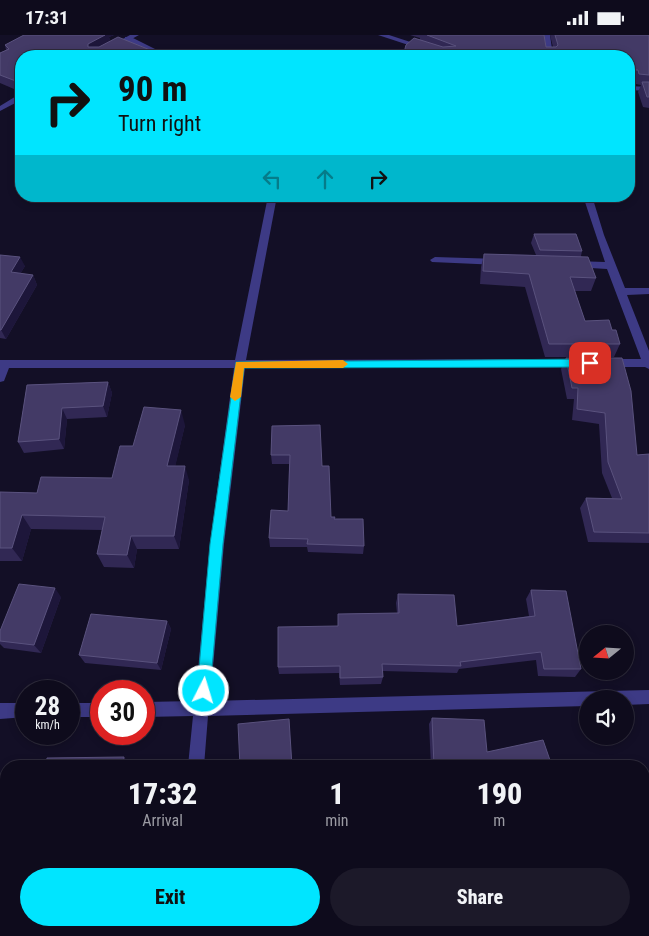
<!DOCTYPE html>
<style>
:root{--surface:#0e0b1c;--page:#1c1929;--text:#f1f3f6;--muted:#9b9ba3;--line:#2e2b3b;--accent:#00e5ff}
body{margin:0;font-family:"Roboto Condensed",sans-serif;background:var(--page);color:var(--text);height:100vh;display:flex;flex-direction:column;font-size:19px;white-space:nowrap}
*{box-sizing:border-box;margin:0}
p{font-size:16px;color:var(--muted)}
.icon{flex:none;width:28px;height:28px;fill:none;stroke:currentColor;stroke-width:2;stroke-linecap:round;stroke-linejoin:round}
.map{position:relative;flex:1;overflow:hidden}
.details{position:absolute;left:0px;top:725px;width:650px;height:176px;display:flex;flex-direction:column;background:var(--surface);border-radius:20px 20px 0 0;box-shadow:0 2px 8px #0003,0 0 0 1px var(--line)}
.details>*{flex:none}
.banner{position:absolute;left:15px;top:15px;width:620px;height:152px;border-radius:20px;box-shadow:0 2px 8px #0003,0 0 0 1px var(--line);background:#00e5ff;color:#111;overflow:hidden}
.needle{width:32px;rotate:252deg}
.tools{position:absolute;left:579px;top:590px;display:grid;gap:10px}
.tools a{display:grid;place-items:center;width:55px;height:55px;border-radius:50%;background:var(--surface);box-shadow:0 2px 8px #0003,0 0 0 1px var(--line);font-size:25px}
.speed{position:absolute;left:15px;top:645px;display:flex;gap:10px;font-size:25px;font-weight:700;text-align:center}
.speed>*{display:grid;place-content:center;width:65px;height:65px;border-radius:50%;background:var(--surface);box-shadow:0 2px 8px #0003,0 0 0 1px var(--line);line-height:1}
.speed small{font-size:12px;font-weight:400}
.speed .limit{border:8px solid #d22;background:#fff;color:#111}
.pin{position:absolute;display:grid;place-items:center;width:42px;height:42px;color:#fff;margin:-21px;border-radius:10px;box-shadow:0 2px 8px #0006}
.me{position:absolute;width:55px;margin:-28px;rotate:5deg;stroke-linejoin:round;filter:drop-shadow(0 0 4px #0008)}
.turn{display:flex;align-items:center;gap:18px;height:105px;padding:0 20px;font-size:22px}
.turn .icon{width:65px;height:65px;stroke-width:2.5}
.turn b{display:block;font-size:35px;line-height:42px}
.lanes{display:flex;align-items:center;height:48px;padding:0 20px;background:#0003;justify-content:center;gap:25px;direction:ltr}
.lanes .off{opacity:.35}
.eta{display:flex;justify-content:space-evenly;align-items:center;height:85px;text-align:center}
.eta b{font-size:30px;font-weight:800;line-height:35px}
.button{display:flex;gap:10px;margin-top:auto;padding:10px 20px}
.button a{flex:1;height:58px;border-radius:30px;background:var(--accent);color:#111;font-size:20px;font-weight:800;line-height:58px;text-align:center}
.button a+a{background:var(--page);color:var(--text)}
.status{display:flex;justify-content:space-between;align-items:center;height:35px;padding:0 25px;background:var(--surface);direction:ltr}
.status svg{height:14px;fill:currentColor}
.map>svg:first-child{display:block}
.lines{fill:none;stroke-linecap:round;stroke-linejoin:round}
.minor{fill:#3d3a85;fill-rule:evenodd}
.tertiary{fill:#3d3a85;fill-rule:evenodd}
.wall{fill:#312854}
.shaded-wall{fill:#1d163a}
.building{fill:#433a66;stroke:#5a527e}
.route{fill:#00e5ff;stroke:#0095a6}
.slow{fill:#f59e0b}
</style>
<div class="status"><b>17:31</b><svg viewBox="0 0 49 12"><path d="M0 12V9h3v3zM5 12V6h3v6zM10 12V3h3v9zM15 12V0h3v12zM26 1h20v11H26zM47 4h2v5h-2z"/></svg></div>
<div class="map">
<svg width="649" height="901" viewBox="0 0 649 901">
<rect width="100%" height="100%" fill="#130f26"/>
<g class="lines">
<g class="minor">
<polygon points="378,0 389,0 453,21 442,21"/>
<polygon points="542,0 550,0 553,21 545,21"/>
<polygon points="125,2 131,2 169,21 160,21 125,6"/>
<polygon points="629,51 649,52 649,56 629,55"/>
<polygon points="268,161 277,161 246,325 580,324 586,328 580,332 245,333 224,509 210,666 649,655 649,669 625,670 625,664 588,664 588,671 208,681 204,731 188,731 193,681 144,682 144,667 195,666 210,509 234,333 9,333 4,346 0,347 0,325 235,325"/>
<polygon points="583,161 592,161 604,200 625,253 649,253 649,259 627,260 649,316 649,334 645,332 607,332 601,328 607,324 641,324 607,234 574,232 569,229 574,226 605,227"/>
<polygon points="435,222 499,224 504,227 499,230 432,227 430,225"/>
<polygon points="0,668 26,668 26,682 0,684"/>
<rect x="69" y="668" width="32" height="14"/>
<polygon points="170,895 188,895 187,901 169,901"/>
</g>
<g class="tertiary">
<polygon points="130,0 139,0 101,21 92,21"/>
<polygon points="18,60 21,60 21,65 0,76 0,71"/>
</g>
</g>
<g class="wall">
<polygon points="24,0 114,0 109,2 110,6 165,21 21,21 21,57 0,48 0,18 6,15 5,10"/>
<polygon points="410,0 544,0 546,12 553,12 550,0 649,0 649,73 643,72 638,57 641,50 636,49 634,45 629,45 629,21 403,21 420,5 420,3"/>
<polygon points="325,161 350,161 350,166 325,164"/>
<polygon points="534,199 582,216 581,221 596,243 591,256 575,256 585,286 612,295 620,309 614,322 545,322 525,252 480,249 481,232 484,219 536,220 531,208"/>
<polygon points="0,220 25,231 20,239 33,240 37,250 6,304 0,303"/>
<polygon points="566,323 637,420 649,419 649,508 588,507 580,473 586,463 612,463 602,438 599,389 572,385 574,364 567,364 561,334"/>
<polygon points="108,347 112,358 107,382 67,384 64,414 24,418 18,407 27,350"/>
<polygon points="185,390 175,431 189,445 179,514 137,514 134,533 104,532 97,519 102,495 31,494 22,526 0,526 0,457 37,458 112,443 133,411"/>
<polygon points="272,391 322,431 331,482 364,511 363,519 308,517 307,512 270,512 269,503 288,476 289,429 272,429 271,420"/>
<polygon points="531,555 581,634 575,642 538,641 536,625 459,634 457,638 383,636 383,642 381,649 340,650 339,638 279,639 278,632 338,591 338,579 397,578 396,568 398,559 457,591 529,581 526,564"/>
<polygon points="61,562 41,618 4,613 0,609 0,596"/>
<polygon points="167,586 171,594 161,635 85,628 79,620"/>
<polygon points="432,683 487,717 552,731 431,731 429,689"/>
</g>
<g class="shaded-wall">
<polygon points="102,0 114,0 109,2 111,8 91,19 88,12 88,9"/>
<polygon points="20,222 25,231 15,247 11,237"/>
<polygon points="33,240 37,250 6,304 1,295"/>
<polygon points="108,347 112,358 107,382 103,371"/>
<polygon points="62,373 67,384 64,414 59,404"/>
<polygon points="181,375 185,390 172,445 167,431"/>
<polygon points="185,431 189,445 179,514 174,501"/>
<polygon points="22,480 31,494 22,526 12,513"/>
<polygon points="131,501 137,514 134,533 127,520"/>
<polygon points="55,553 61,562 41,618 34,610"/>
<polygon points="167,586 171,594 161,635 157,628"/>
<polygon points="124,722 129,728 129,731 123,731"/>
<polygon points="32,895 45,895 44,901 31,901"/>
</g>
<g class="building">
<polygon points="24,0 105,0 88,9 88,12 99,12 118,2 165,21 21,21 21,48 0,40 0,18 9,14 5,10"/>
<polygon points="427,0 544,0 546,12 556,12 558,10 555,0 649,0 649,40 639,39 638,35 629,35 629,21 403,21 406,10 414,3 443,12 456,11"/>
<polygon points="642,47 649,47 649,62 647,62"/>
<polygon points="534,199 576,199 582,216 540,215"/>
<polygon points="484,219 588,222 596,243 570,242 585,286 609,285 612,295 616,295 620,309 549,309 529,239 483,236"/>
<polygon points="0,220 20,222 11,237 33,240 1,295 0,295"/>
<polygon points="566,323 622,323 631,356 637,420 649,419 649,498 594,497 586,463 622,464 608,427 605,378 577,374 578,353 572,353"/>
<polygon points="108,347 103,371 62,373 59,404 18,407 27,350"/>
<polygon points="144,372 181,375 167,431 185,431 174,501 131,501 127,520 97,519 105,482 22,480 12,513 0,513 0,457 37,458 41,442 112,443 120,411 133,411"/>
<polygon points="320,390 322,431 329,431 331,482 335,482 334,484 363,484 364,511 307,509 308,504 269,503 271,475 288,476 290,420 271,420 272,391"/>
<polygon points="19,549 55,553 34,610 0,606 0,596"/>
<polygon points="531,555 566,556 581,634 544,634 541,617 460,627 461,631 382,629 383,642 340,643 340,631 278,632 278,592 338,591 338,579 399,578 398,559 454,560 457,591 535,581"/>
<polygon points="91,579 167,586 157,628 79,620"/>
<polygon points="432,683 484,685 487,717 543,705 552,731 434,731"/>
<polygon points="289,684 292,731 240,731 238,689"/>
<polygon points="124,722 123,731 46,731 47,723"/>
<polygon points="5,867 6,867 6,895 32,895 31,901 0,901 0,889"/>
<rect x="285" y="895" width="42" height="6"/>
</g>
<polygon class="route" points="590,324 595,328 590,332 244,333 223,509 210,656 208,661 204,663 199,661 197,656 210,509 236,327"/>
<polygon class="slow" points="343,325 348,329 343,333 244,333 241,362 235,366 230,362 236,327"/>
</svg>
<div class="tools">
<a><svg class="needle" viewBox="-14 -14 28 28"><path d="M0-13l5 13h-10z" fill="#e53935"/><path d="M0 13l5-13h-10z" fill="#9b9ba3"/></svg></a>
<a><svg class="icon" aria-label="sound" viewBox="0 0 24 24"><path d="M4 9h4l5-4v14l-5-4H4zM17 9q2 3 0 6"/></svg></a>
</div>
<div class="speed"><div>28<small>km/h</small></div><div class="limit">30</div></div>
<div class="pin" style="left:590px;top:328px;background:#d93025"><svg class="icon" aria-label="arrive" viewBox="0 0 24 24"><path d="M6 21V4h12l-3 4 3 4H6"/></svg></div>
<svg class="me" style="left:204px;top:656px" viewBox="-20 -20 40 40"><circle r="17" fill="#00e5ff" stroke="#fff" stroke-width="3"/><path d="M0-11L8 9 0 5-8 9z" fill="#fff"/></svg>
<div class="banner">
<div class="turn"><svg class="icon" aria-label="right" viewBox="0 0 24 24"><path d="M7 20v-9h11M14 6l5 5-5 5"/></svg><div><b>90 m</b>Turn right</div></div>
<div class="lanes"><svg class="icon off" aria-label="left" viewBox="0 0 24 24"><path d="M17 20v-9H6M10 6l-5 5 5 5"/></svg><svg class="icon off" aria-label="ahead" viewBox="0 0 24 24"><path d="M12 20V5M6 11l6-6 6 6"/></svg><svg class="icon" aria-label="right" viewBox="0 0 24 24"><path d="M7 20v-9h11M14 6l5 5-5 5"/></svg></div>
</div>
<section class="details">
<div class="eta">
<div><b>17:32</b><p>Arrival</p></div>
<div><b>1</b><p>min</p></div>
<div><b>190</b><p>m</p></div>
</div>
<div class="button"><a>Exit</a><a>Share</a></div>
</section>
</div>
